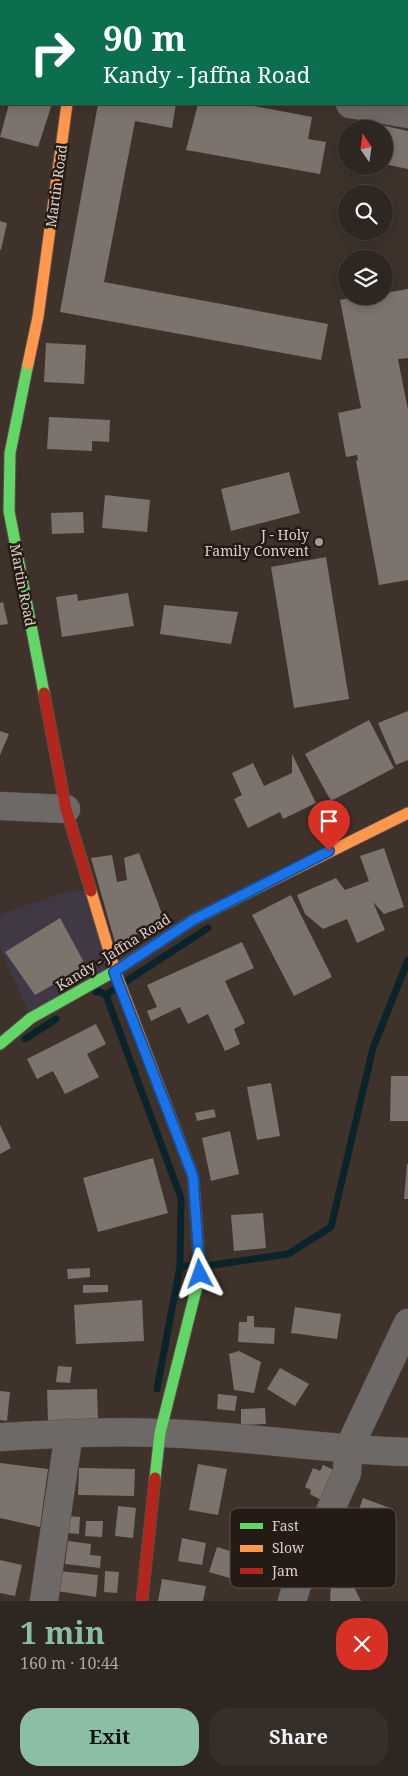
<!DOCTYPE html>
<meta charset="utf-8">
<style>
:root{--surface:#2e2620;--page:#362e29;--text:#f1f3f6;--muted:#a7a5a5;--line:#49433e;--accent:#8abfa5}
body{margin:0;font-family:"Noto Serif",serif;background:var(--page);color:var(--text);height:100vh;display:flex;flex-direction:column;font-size:19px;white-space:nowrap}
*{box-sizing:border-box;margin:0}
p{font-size:16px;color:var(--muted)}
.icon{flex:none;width:28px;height:28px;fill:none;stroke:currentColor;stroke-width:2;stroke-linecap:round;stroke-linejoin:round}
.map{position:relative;height:1601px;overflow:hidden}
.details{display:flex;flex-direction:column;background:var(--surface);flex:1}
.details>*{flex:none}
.guide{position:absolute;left:0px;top:0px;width:409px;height:105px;box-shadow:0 2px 12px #0003,0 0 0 1px var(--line);background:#0b6e4f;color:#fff;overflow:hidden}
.needle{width:32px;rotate:347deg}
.tools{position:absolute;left:338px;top:120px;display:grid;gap:10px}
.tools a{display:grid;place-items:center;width:55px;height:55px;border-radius:50%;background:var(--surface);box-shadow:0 2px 12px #0003,0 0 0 1px var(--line);font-size:25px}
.pin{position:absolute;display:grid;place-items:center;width:42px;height:42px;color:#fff;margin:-51px -21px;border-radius:50% 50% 50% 0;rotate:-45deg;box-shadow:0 0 5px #0007}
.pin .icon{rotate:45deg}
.me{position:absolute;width:55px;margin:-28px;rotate:356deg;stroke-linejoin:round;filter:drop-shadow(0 0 4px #0008)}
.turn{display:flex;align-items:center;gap:18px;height:105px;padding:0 20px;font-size:22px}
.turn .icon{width:65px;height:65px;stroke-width:2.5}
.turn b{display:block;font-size:35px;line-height:42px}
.round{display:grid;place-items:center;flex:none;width:52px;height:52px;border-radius:20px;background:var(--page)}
.headline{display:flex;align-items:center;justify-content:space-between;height:85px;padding:0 20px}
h1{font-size:30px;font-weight:700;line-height:38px;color:var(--accent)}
.button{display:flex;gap:10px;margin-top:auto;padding:10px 20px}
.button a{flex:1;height:58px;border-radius:20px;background:var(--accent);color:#111;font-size:20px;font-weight:700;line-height:58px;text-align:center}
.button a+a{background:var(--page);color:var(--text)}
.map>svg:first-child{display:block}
.commercial{fill:#413846}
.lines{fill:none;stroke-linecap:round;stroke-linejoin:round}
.stream{stroke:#0b242b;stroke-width:7}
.building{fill:#7c736c}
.street-casing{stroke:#594f49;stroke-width:29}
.fast-casing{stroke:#594f49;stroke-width:13}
.slow-casing{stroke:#594f49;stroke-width:13}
.jam-casing{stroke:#594f49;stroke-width:13}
.street{stroke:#6e6966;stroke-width:28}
.fast{stroke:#63d668;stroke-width:11}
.slow{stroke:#ff974d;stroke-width:11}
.jam{stroke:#b3261e;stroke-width:11}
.route-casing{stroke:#114b97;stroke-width:12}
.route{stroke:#1a73e8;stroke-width:9}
.poi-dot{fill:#a69991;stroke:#251b15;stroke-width:2}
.labels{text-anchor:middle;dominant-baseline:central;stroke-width:5;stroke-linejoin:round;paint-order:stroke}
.street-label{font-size:14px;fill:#ded0c8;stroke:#251b15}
.poi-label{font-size:14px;fill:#ded0c8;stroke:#251b15;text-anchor:end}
.key{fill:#251b15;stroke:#5c514b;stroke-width:1}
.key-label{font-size:14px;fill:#ded0c8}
</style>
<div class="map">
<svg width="408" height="1601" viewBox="0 0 408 1601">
<rect width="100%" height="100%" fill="#3e322b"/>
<polygon class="commercial" points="90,890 115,971 31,1018 0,948 0,916 12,910 65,892"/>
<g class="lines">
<g class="stream">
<polyline points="125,982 208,928"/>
<polyline points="96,992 98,991 106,995 116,988"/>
<polyline points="106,995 181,1198 180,1266"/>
<polyline points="25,1039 56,1019"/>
<polyline points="206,1266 288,1254 331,1227 373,1048 408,960"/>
<polyline points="157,1389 180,1266 195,1266"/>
</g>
</g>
<g class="building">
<polygon points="9,104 52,104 38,147 0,137"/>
<polygon points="98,104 176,104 172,128 135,121 104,282 328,324 321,360 60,312"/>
<polygon points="198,104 243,104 312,117 308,139 326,142 320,174 186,150"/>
<polygon points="367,122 408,131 408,169 384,164 384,129 366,129"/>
<polygon points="0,221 7,223 1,250 0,249"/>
<polygon points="408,289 408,358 398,359 408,410 408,580 379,585 356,461 358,460 357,455 346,457 338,413 361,408 340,300 361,296 384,296 384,293"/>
<polygon points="46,343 86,345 84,384 44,382"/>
<polygon points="49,417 110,420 109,442 92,441 92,451 47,449"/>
<polygon points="289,472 300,513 231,531 221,489"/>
<polygon points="105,495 150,500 147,532 102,528"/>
<polygon points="83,512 84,533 52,534 51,513"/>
<polygon points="326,557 349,699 294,708 271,567"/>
<polygon points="128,593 134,626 62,637 56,597 77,594 78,601"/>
<polygon points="3,602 8,624 0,625 0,603"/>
<polygon points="164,605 238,612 231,644 160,634"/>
<polygon points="408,711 408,760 396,765 378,723"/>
<polygon points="369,720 394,768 331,801 305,754"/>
<polygon points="0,731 9,734 0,755"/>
<polygon points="292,754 316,803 283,819 280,812 248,828 234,799 242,795 232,773 253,763 264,786 292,773"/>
<polygon points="384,848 404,907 384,914 373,902 385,930 357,943 347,919 323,929 305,914 297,895 336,878 345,890 369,881 360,856"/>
<polygon points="139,853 164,919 116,946 91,858 112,855 117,882 127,880 124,858"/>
<polygon points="291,895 332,977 294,996 252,915"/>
<polygon points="60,918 86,966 35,995 5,952"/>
<polygon points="242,942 254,968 225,981 245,1023 234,1029 240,1044 225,1051 208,1014 188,1024 180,1007 151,1021 147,1011 157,1007 147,985"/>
<polygon points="96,1024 106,1044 87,1054 99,1077 65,1094 53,1071 37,1079 27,1059"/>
<polygon points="391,1076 408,1076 408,1121 390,1121"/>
<polygon points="271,1083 280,1136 257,1140 247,1087"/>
<polygon points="214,1109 216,1117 197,1121 195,1113"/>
<polygon points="0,1125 11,1148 0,1154"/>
<polygon points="230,1131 239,1174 211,1181 202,1138"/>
<polygon points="153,1158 168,1213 98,1232 83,1178"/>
<polygon points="407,1164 408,1164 408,1199 404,1199"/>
<polygon points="263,1213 266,1248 234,1251 231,1215"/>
<polygon points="90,1268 90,1277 68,1279 67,1269"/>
<polygon points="83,1285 108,1285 108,1292 83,1293"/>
<polygon points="142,1300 144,1341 76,1344 74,1305"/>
<polygon points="295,1307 341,1314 337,1339 291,1333"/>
<polygon points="247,1316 254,1316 254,1327 275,1328 274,1344 238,1342 239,1322 247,1322"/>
<polygon points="239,1351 261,1362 254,1393 234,1390 229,1354"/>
<polygon points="58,1366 72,1367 70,1383 56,1382"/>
<polygon points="280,1368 309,1384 295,1406 267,1389"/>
<polygon points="97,1389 98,1419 48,1421 47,1390"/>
<polygon points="0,1391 10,1392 7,1421 0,1420"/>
<polygon points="218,1394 237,1396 235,1411 217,1409"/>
<polygon points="265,1408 266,1424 241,1425 241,1409"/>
<polygon points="0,1463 48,1469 40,1527 0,1518"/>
<polygon points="198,1464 227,1469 218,1515 189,1510"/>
<polygon points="323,1465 334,1470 321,1500 310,1494 311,1490 305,1487 313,1468 320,1471"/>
<polygon points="79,1468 135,1469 134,1496 78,1495"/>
<polygon points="363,1498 393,1509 375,1560 345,1550"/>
<polygon points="118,1506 136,1508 133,1538 115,1536"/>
<polygon points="69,1516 80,1517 79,1534 68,1533"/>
<polygon points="86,1521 103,1521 102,1537 85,1536"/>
<polygon points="182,1538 206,1543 202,1565 178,1561"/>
<polygon points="68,1541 91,1544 90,1555 101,1556 100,1568 65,1564"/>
<polygon points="217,1547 250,1557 243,1582 209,1572"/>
<polygon points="0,1560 22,1565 15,1596 0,1593"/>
<polygon points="59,1571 98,1575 96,1597 57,1591"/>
<polygon points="105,1571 119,1572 117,1593 104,1592"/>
<polygon points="162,1579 206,1586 203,1601 158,1601"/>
<polygon points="331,1581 351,1581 361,1601 330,1601"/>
</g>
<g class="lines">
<defs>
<g id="street">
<polyline points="84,1 84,0"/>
<polyline points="0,43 1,43"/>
<polyline points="350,104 408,114"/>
<polyline points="0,806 66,809"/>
<path d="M0 1437C53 1434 106 1431 159 1433 242 1435 325 1450 408 1452"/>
<polyline points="44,1601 69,1433"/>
<polyline points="292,1601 297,1585 347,1473 348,1450 408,1323"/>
</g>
<g id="fast">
<polyline points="28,364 10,453 9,511 44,693"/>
<polyline points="0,1044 31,1018 115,971 193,920 263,885"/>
<polyline points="155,1478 160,1433 200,1274 196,1216"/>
</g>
<g id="slow">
<polyline points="28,364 38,317 67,104"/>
<polyline points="263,885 408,813"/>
<polyline points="91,891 115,971 193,1176 196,1216"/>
</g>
<g id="jam">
<polyline points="44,693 66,809 91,891"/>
<polyline points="142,1601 155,1478"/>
</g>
</defs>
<use href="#street" class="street-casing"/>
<use href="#fast" class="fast-casing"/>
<use href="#slow" class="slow-casing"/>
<use href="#jam" class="jam-casing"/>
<use href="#street" class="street"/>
<use href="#fast" class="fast"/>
<use href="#slow" class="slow"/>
<use href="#jam" class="jam"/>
</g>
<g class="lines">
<defs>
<polyline id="route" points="200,1274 193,1176 114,972 193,920 329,851"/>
</defs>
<use href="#route" class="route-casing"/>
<use href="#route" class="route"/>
</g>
<circle class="poi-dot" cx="319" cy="542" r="5"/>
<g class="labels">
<g class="street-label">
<text transform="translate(56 186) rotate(-82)">Martin Road</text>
<text transform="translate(23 585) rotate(79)">Martin Road</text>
<text transform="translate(113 952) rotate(-32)">Kandy - Jaffna Road</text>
</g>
<g class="poi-label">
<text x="309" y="534">J - Holy<tspan x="309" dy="16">Family Convent</tspan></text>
</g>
</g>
<rect x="230" y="1508" width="166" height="80" rx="8" class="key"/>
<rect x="240" y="1523" width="23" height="6" fill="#63d668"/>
<rect x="240" y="1545" width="23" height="7" fill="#ff974d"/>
<rect x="240" y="1568" width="23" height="6" fill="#b3261e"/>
<g class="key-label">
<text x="272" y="1531">Fast</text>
<text x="272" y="1553">Slow</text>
<text x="272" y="1576">Jam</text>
</g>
</svg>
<div class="tools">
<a><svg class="needle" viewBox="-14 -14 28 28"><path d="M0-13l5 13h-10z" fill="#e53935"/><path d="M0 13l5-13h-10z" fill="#a7a5a5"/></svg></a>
<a><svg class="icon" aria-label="search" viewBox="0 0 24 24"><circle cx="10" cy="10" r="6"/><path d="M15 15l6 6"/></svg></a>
<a><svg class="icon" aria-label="layers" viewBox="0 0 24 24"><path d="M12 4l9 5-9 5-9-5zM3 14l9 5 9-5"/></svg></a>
</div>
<div class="pin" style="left:329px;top:851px;background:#d93025"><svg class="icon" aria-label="arrive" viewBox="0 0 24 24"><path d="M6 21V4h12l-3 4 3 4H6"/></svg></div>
<svg class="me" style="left:200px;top:1274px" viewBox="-20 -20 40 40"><path d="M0-17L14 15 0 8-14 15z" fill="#1a73e8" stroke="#fff" stroke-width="4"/></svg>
<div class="guide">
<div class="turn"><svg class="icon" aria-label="right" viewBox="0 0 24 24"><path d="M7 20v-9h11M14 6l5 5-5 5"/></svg><div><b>90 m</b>Kandy - Jaffna Road</div></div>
</div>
</div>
<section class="details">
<div class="headline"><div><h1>1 min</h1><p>160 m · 10:44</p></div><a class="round" style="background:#d93025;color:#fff"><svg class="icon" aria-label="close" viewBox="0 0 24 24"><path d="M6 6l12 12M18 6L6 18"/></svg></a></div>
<div class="button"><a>Exit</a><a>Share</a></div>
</section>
